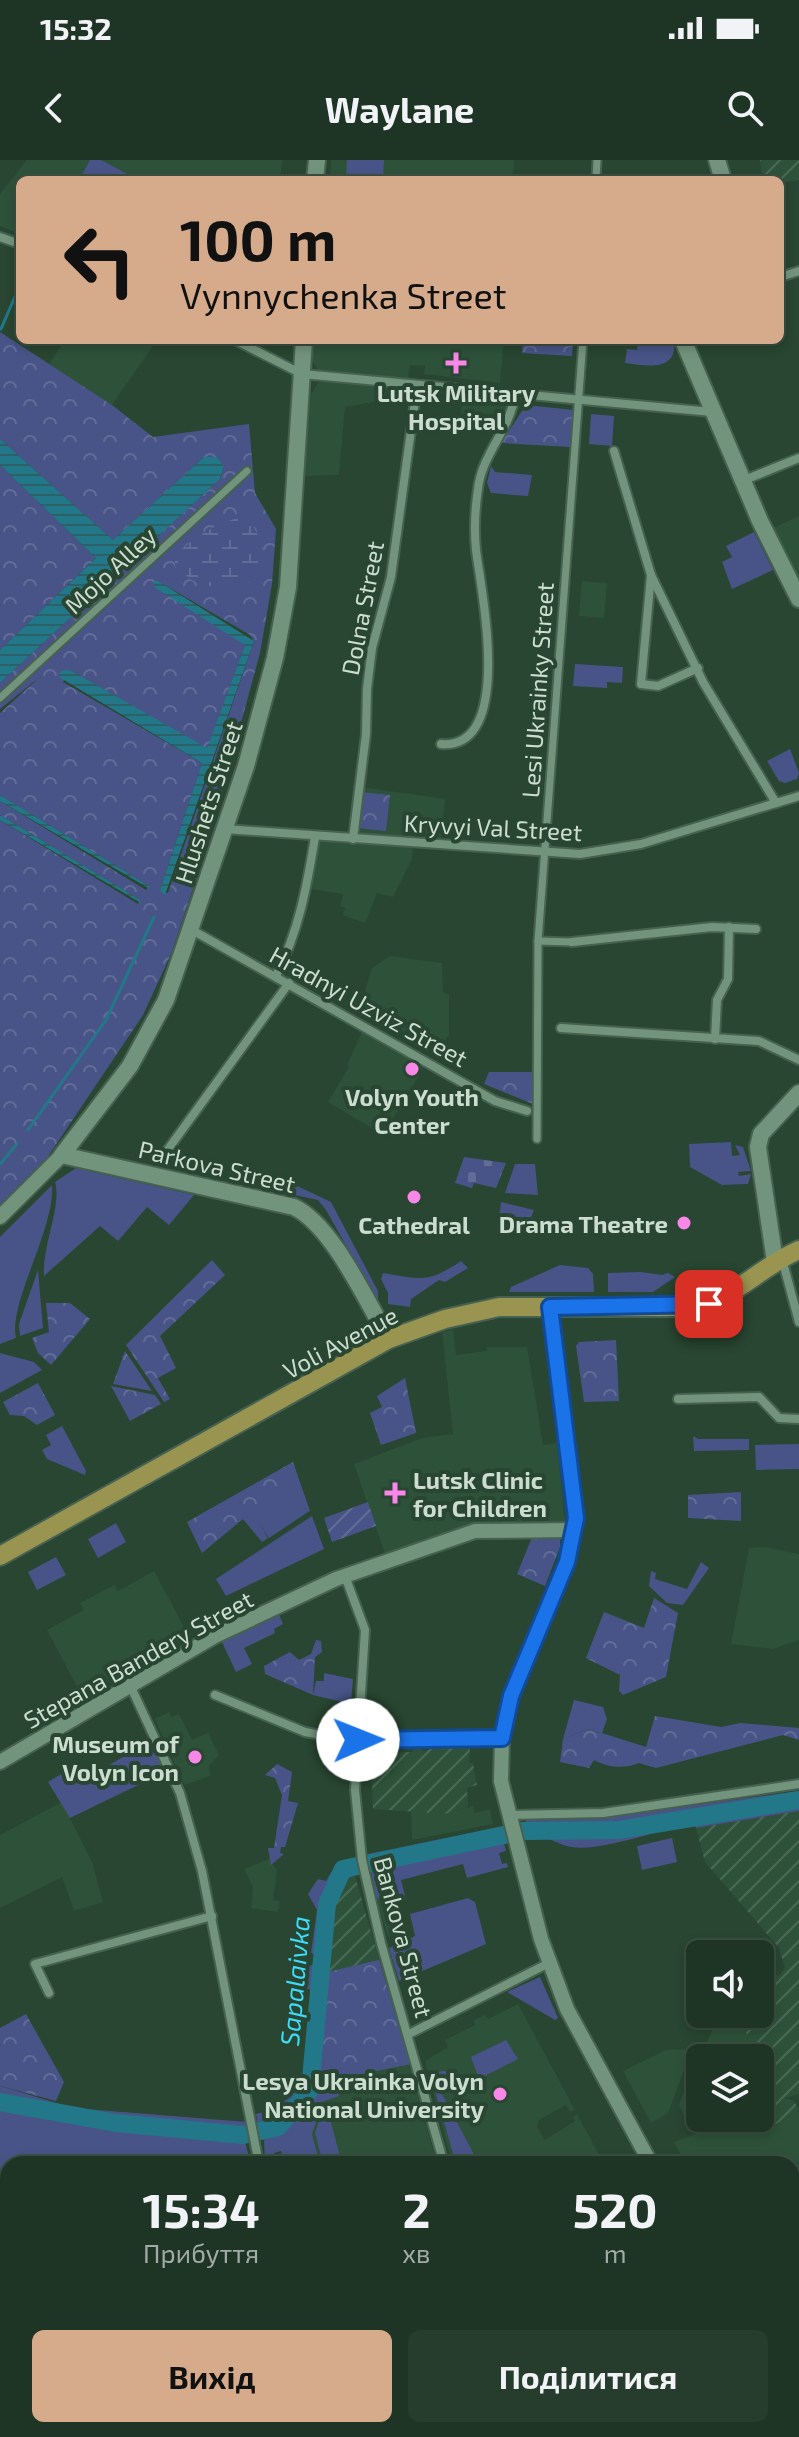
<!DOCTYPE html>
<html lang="uk">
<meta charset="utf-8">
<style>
:root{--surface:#1e3425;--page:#263c2d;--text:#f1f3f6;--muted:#a1aaa7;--line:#3c4f42;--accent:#d6ab8b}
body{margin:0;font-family:"Exo 2",sans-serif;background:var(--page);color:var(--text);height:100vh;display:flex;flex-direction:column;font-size:30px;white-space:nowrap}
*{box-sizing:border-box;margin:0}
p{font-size:26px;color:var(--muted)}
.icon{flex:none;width:44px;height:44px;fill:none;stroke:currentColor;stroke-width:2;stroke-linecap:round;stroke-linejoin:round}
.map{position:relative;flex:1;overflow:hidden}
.side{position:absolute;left:0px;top:1996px;width:800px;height:282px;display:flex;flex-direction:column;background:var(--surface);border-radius:24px 24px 0 0;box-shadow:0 4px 12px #0003,0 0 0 2px var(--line)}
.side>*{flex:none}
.guide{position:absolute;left:16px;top:16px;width:768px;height:168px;border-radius:12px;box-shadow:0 4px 12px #0003,0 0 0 2px var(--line);background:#d6ab8b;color:#111;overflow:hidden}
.fabs{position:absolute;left:686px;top:1780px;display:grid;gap:16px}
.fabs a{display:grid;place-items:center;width:88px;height:88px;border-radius:12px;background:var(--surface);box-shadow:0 4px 12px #0003,0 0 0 2px var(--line);font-size:40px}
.pin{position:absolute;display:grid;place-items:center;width:68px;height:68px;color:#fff;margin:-34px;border-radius:16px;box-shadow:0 4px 12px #0006}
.me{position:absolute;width:88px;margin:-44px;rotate:89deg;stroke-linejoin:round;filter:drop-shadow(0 0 6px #0008)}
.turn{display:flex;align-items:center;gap:28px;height:168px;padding:0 32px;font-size:36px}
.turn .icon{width:104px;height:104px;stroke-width:2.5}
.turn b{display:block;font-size:56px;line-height:68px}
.eta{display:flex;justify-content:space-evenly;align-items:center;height:136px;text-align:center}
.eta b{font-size:48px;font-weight:700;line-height:56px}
.action{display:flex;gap:16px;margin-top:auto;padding:16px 32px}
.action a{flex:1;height:92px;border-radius:12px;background:var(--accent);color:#111;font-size:32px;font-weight:700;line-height:92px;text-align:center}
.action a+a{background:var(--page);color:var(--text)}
.status{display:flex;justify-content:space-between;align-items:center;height:56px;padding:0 40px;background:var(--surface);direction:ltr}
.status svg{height:22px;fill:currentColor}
header{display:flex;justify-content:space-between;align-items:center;height:104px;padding:0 32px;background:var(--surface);font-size:36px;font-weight:700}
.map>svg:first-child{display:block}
.built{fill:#2d5239}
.industrial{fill:url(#industrial-furrows)}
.grass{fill:#485487}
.forest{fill:url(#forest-crowns);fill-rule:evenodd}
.wetland{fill:url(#wetland-marsh)}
.cemetery{fill:url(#cemetery-stones)}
.garden{fill:url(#garden-furrows)}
.water{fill:url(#water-rules)}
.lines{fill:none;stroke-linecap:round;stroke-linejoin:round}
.stream{stroke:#227888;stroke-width:3}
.river{stroke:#227888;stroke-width:18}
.pedestrian-casing{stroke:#476150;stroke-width:11}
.minor-casing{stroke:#476150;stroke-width:12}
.tertiary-casing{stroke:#476150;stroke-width:18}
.secondary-casing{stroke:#476150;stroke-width:20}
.primary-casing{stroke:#476150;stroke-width:22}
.pedestrian{stroke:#73947c;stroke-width:7}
.minor{stroke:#73947c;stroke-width:8}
.tertiary{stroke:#73947c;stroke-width:14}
.secondary{stroke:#73947c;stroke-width:16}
.primary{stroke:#999550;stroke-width:18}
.route-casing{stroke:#114b97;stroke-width:20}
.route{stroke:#1a73e8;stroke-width:14}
.poi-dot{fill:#f987e8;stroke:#284631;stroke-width:3}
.labels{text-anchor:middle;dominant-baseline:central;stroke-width:8;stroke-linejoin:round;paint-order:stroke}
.poi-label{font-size:24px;font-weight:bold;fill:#ccddd0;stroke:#284631}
.street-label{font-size:24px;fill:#ccddd0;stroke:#284631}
.water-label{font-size:26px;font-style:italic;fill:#3dddfa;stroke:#284631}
</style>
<div class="status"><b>15:32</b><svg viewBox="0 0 49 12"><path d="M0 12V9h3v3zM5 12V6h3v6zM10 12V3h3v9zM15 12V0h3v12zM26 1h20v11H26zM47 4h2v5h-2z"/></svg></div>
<header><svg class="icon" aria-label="back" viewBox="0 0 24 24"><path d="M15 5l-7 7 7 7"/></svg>Waylane<svg class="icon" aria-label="search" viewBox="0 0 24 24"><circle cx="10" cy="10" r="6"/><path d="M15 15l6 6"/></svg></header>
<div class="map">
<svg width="799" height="2277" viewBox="0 0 799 2277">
<defs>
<pattern id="industrial-furrows" width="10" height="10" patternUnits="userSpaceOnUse" patternTransform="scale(2)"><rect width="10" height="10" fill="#2d5239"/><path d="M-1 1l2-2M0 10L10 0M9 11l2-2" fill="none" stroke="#4a6a55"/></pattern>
<pattern id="forest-crowns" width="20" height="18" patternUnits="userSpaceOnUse" patternTransform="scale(2)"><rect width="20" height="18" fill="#485487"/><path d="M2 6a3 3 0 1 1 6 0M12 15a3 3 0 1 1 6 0" fill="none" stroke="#616c97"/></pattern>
<pattern id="wetland-marsh" width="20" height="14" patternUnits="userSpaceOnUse" patternTransform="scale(2)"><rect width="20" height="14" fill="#485487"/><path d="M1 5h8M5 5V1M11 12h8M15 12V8" fill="none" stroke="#616c97"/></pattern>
<pattern id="cemetery-stones" width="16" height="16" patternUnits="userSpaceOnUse" patternTransform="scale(2)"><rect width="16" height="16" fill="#485487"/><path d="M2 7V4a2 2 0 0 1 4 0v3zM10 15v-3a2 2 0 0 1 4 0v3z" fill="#616c97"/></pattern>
<pattern id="garden-furrows" width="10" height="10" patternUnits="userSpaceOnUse" patternTransform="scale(2)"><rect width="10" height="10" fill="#485487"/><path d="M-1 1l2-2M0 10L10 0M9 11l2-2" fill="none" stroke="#616c97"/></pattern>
<pattern id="water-rules" width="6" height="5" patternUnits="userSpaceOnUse" patternTransform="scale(2)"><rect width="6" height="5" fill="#227888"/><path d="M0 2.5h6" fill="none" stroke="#2e6067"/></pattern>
</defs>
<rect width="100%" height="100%" fill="#284631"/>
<g class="built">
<polygon points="27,0 90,0 79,20 20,20 20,74 0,66 0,34"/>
<polygon points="101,0 282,0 280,20 139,20"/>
<polygon points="331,0 514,0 513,20 330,20"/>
<polygon points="65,180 157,180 112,245 49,204"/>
<polygon points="313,180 504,180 500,223 424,214 425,206 410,205 408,220 320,212 312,201"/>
<polygon points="325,221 414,229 413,244 379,241 345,247 339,315 304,316 311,234 318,223"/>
<polygon points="463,234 508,240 505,260 497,273 459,269"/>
<polygon points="799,356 799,422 771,369"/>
<polygon points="582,421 607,423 604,458 579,456"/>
<polygon points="361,627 445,639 441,680 356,675"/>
<polygon points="317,681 413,687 412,699 393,737 377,733 365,763 343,755 345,748 340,746 343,734 310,729"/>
<polygon points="390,796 442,803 443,832 449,835 449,875 437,891 360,847 372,808"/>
<polygon points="362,872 412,899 423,909 383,975 328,942 349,907 347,905"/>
<polygon points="453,1170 456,1195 487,1191 487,1187 527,1187 543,1285 557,1283 565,1361 560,1367 456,1370 385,1394 354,1304 422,1278 453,1274 442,1172"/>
<polygon points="766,1387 799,1394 799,1480 773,1489 731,1484 749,1388"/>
<polygon points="154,1411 190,1478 82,1536 47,1470 84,1450 80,1443 114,1425 118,1431"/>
<polygon points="169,1552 172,1557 179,1554 192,1580 208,1573 219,1595 209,1606 210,1616 184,1625 155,1559"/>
<polygon points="62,1642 92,1702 103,1742 74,1751 62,1717 0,1748 0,1675"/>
<polygon points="473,1646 475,1653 490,1649 493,1664 412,1680 411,1651 445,1654"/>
<polygon points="269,1699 277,1710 273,1740 280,1741 278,1752 251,1748 253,1727 244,1709"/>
<polygon points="386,1736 398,1738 407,1768 388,1777 376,1738"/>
<polygon points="379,1800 437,2004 284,2004 280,1985 272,1975 264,1980 260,1978 273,1971"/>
<polygon points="518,1844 575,1950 570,1952 566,1945 539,1960 537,1967 545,1980 575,1961 573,1957 577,1954 602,2000 609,1997 615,2004 452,2004 425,1901 448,1887 445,1880 475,1865 474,1860 485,1855 488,1859"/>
<polygon points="720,1854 741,1854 753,1898 700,1898 700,1909 697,1903"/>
<polygon points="685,1889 689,1897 668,1953 651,1963 623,1911 666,1890"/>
<polygon points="700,1911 700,1956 684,1955 679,1945 690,1916"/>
<polygon points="799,1950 799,2030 792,2034 792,2004 686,2004 674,1982 698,1973 697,1969 708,1963 772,1970 771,1967"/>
</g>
<g class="industrial">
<polygon points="760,0 799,0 799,20 780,23 780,20 763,20"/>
<polygon points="435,1585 470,1586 469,1603 473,1603 477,1625 467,1628 468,1647 445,1654 373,1649 371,1593 412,1592 415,1587 424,1591 434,1588"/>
<polygon points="799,1651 799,1934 784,1938 794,1941 799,1950 771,1967 749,1962 760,1958 760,1940 765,1938 760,1921 760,1898 753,1898 741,1854 760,1854 760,1822 774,1814 779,1816 785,1808 779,1788 705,1702 696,1668"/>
<polygon points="355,1716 379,1800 328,1812 335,1737 345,1719"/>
</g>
<g class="grass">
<polygon points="90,0 101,0 139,20 79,20"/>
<polygon points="347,0 384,0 383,20 346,20"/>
<path d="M628 180H674C678 212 647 206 625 203L627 189 637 190 638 182Z"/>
<polygon points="591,254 614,256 612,286 589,284"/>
<polygon points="491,306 495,312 532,315 528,336 491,333 487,323"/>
<polygon points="754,372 773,410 732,429 722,402 732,397 726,386"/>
<polygon points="575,504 623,507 622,523 607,522 607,528 573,526"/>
<polygon points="790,589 799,613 797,619 785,623 779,621 767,601"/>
<polygon points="731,982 732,996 740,995 735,985 743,987 751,1011 738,1012 739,1016 751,1014 748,1024 722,1025 690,1007 689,984"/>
<polygon points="515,1004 535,1004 538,1035 505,1033"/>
<path d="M76 1008 194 1035 169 1065 147 1047 118 1081 100 1066 44 1116C42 1086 62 1046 55 1022Z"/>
<polygon points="291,1023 331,1042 378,1131 378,1142 326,1050 318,1040 285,1033"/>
<path d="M52 1025C55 1070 8 1143 16 1178L0 1184V1077Z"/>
<polygon points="501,1042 534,1050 528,1065 517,1071 505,1068 499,1058"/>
<path d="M461 1101 468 1108 445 1122 439 1120 411 1139 410 1147 388 1144V1133L381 1119 383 1113C421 1119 427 1124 461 1101Z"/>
<polygon points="560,1105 588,1108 593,1114 594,1132 509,1132 511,1127"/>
<polygon points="38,1110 43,1168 20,1176 19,1164"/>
<polygon points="641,1112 662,1115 668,1113 675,1117 653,1132 608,1132 608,1113"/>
<polygon points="0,1193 34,1202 42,1210 0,1233"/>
<polygon points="62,1266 86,1311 85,1315 47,1299 42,1290 51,1285 46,1275"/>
<polygon points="693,1276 698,1279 749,1279 749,1290 694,1291"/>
<polygon points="799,1284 799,1309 756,1310 755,1285"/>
<polygon points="293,1330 308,1352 269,1378 254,1356"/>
<polygon points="312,1356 324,1389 226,1436 216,1419"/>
<polygon points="116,1363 126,1382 98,1398 88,1379"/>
<polygon points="56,1397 66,1415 37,1430 28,1412"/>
<polygon points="701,1402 709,1408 683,1445 667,1443 649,1426 651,1411 656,1413 655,1419 687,1429"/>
<polygon points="278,1452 283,1464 274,1469 275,1473 244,1488 252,1504 236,1512 221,1480"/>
<polygon points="324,1513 353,1519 351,1544 313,1535 316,1521 324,1521"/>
<polygon points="574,1540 603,1547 607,1559 602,1573 589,1569 563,1579"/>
<polygon points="152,1580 167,1611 70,1658 48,1622 73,1607 77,1613 87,1608 92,1615"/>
<path d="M799 1631V1651L696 1668 694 1662 689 1663C663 1670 597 1692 572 1687 553 1684 553 1675 531 1680L525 1657 595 1659Z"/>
<polygon points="500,1667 506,1691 499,1693 502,1704 507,1703 508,1707 467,1718 463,1704 401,1720 406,1740 376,1738 368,1694"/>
<polygon points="672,1678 677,1702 642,1710 637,1686"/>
<path d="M354 1700 355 1716 345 1719 335 1738 328 1812 379 1800 410 1904 403 1906 378 1821 400 1906 397 1907 373 1828 335 1839 357 1919 337 1924 339 1936 324 1941 260 1978 256 1954C316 1941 313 1880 317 1830L306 1829 309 1806 315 1804V1795L311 1793 317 1750 308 1734 318 1719 326 1721 336 1704Z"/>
<polygon points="468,1738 475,1742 486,1784 399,1821 389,1788 415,1776 410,1754"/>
<polygon points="540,1817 558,1858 555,1860 507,1832"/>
<polygon points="506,1880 518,1899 479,1919 471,1897"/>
<polygon points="444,1911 457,1913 463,1922 442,1934 479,2004 456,2004 430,1913"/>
<polygon points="0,1926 73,1948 247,1962 245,1982 251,2004 8,2004 8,2053 0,2048"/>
<polygon points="324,1944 326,1944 342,2004 323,2004 315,1973"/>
<polygon points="322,1945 312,1974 320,2004 284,2004 281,1991 274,1993 277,2004 265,2004 264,1980"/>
<polygon points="0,2057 8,2062 8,2165 0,2160"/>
<polygon points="799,2132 799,2233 792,2236 792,2134"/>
</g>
<g class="forest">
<path d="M0 172 112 245 153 277 249 264 255 333 276 369 272 424 260 493 209 681 171 794 143 855 45 1001 0 1046V660L138 744 140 740 0 655V641L146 730 149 726 0 635V553L41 516 0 549V523L220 319 224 308 217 297H204L113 380 0 279ZM158 421 250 475 254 481 168 733 160 730 202 603 63 522 70 510 207 589 245 485Z"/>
<polygon points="523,180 573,180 572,196 522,193"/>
<polygon points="526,245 573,250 570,287 501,283"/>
<polygon points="0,305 96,398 0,490"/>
<polygon points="360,632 390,635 386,671 357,668"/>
<polygon points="489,912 532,912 533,944 484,924"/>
<polygon points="212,1100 225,1115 160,1176 176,1208 158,1218 170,1239 164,1242 126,1185"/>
<polygon points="46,1143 70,1143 90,1159 51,1205 38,1193 32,1178 49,1172"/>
<polygon points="616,1180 619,1241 584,1242 576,1186 579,1182"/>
<polygon points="125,1191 152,1231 113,1224"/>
<polygon points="405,1218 416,1273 381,1285 370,1253 382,1247 377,1236"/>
<polygon points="38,1223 55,1255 37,1265 24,1256 10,1255 3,1242"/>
<polygon points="111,1226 155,1235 161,1244 130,1261"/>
<polygon points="293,1302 310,1351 308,1352 293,1331 255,1356 268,1378 262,1382 243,1359 202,1393 187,1362"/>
<polygon points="741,1332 741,1361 688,1358 688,1335"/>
<polygon points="533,1375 560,1376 560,1387 545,1426 517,1414"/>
<polygon points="654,1438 678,1453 666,1517 623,1535 619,1531 620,1515 586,1498 604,1452 644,1468"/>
<polygon points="316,1480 321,1481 322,1492 315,1497 313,1535 265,1514 264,1506 290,1492 299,1500 311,1494"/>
<path d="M655 1556 721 1567 740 1563 799 1568V1580L783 1575 656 1608 639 1603C627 1608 611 1609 594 1600L589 1608 560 1602 563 1579 589 1569 646 1587Z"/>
<polygon points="277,1604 292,1612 288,1641 298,1643 285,1687 281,1687 280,1693 284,1694 271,1705 268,1688 274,1688 282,1635 275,1618 265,1615"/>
<polygon points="379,1800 410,1904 320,1923 328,1812"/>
<polygon points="26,1854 64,1922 56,1941 0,1926 0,1868"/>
<polygon points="140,2270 319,2270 323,2277 132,2277"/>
</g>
<path class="wetland" d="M238 358 253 365 263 387 255 419 234 433 193 421 175 407V395C195 378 212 365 238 358Z"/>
<polygon class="cemetery" points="464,997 506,1003 496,1028 474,1023 472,1028 455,1023"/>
<polygon class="garden" points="368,1342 376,1366 332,1382 324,1358"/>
<g class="water">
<polygon points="0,279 113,380 204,297 217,297 224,307 220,319 0,523 0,490 96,398 0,305"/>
<polygon points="158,421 254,481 165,735 160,730 202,603 59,517 61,511 70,510 207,588 245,485 154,427 154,421"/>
<polygon points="0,635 149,726 150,729 0,641"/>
<polygon points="0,655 140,740 141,743 0,660"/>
</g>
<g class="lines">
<g class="stream">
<polyline points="1,169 20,125"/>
<polyline points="28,970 106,860 154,757"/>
<polyline points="0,1004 17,984"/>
</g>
<polyline class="river" points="0,1942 116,1963 243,1975 278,1967 310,1930 327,1744 343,1709 523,1671 619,1670 799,1640"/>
<defs>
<g id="pedestrian">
<polyline points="596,20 597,0"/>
<polyline points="0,538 247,311"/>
<polyline points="538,781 572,782"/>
<polyline points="537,979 538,781 583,180"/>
</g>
<g id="minor">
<polyline points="0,77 20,84"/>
<polyline points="780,117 799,111"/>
<polyline points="235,180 302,214 712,252"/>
<polyline points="614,291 651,415 703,522 776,643"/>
<polyline points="742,321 799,298"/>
<polyline points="651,415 641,524 658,526 698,508"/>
<path d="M441 584C515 590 481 430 476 390 474 370 475 349 478 329 482 293 511 269 515 234"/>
<polyline points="225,669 580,694 641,684 799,636"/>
<polyline points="353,679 366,574 367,529 372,488 391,417 417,226"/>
<polyline points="192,770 495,941 527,951"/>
<polyline points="572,782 712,767 756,769"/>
<path d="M276 816C299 771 307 726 315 677"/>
<polyline points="561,868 759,881 799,900"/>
<polyline points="715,879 717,840 728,819 729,767"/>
<polyline points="166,992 289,823"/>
<polyline points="782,1099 799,1162"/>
<polyline points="678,1239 759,1237 779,1258 799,1259"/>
<polyline points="345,1416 365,1470 355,1630 362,1700 381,1783 444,2004"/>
<polyline points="130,1525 180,1633 202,1711 259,2004"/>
<polyline points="215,1535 305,1572 349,1580 502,1578"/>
<polyline points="509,1655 603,1653 799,1624"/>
<polyline points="49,1833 35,1804 212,1756"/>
<polyline points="409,1874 549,1803"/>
<polyline points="792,2040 799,2036"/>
<polyline points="0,2167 8,2172"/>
<polyline points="0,2252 8,2255"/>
<polyline points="111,2277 120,2270"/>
</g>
<g id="tertiary">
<polyline points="0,1057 62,995"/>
<polyline points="550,1147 576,1358 567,1402 511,1536 502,1578 501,1621 541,1779 567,1849 651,2004"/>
<polyline points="0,1602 215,1476 336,1419 475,1371 574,1370"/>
</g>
<g id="secondary">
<polyline points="717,0 723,20"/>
<polyline points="315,20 317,0"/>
<path d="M304 180 288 427 275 498 246 606 166 840 130 906 62 995 294 1047C333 1066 366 1141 389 1179"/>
<polyline points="683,180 760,361 799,439"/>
<polyline points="775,1102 758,987 761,974 799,933"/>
<polyline points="792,2250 799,2246"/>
<polyline points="648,2277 656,2270"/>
<polyline points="675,2277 675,2270"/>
<polyline points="768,2277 772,2270"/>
</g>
<path id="primary" d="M0 1396 389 1179 445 1159 499 1147H688C736 1140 757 1108 799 1090"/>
</defs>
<use href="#pedestrian" class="pedestrian-casing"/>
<use href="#minor" class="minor-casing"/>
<use href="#tertiary" class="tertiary-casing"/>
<use href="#secondary" class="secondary-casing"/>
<use href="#primary" class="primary-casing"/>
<use href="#pedestrian" class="pedestrian"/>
<use href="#minor" class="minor"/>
<use href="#tertiary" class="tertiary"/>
<use href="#secondary" class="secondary"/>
<use href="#primary" class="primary"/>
</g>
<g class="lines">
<defs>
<polyline id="route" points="358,1580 502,1578 511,1536 567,1402 576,1358 550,1147 709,1144"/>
</defs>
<use href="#route" class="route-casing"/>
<use href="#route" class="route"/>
</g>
<g class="poi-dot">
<path d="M452 191h8v8h8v8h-8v8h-8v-8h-8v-8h8z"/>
<circle cx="412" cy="909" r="8"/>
<circle cx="414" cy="1037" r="8"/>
<circle cx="684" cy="1063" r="8"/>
<path d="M391 1321h8v8h8v8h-8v8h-8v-8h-8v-8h8z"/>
<circle cx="195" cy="1597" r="8"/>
<circle cx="500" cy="1934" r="8"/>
</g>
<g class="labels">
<g class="poi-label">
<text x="456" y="232">Lutsk Military<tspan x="456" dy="28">Hospital</tspan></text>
<text x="412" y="936">Volyn Youth<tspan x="412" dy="28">Center</tspan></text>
<text x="668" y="1063" text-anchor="end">Drama Theatre</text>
<text x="414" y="1064">Cathedral</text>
<text x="413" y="1319" text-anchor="start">Lutsk Clinic<tspan x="413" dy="28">for Children</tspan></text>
<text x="179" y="1583" text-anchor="end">Museum of<tspan x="179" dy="28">Volyn Icon</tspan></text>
<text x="484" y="1920" text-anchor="end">Lesya Ukrainka Volyn<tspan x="484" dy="28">National University</tspan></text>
</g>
<g class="street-label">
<text transform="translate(110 410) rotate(-43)">Mojo Alley</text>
<text transform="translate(362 448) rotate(-79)">Dolna Street</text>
<text transform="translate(537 530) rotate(-86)">Lesi Ukrainky Street</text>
<text transform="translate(208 642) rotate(-72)">Hlushets Street</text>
<text transform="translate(493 667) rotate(3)">Kryvyi Val Street</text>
<text transform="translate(369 846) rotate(29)">Hradnyi Uzviz Street</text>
<text transform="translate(217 1006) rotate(13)">Parkova Street</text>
<text transform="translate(340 1182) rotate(-28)">Voli Avenue</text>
<text transform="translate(138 1499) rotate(-29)">Stepana Bandery Street</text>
<text transform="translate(404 1777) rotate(75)">Bankova Street</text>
</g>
<g class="water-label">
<text transform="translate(294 1821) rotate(-85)">Sapalaivka</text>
</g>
</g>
</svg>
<div class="fabs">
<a><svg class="icon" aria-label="sound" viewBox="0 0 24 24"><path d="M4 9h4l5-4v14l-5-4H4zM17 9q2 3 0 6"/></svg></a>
<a><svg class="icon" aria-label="layers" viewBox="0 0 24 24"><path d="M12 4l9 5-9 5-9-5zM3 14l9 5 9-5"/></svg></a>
</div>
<div class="pin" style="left:709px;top:1144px;background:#d93025"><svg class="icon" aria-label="arrive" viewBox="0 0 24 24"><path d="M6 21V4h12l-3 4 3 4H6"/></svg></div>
<svg class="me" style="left:358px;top:1580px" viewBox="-20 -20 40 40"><circle r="19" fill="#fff"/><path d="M0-13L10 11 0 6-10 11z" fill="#1a73e8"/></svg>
<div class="guide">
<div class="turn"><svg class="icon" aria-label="left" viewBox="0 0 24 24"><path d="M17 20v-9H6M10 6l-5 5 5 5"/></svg><div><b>100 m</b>Vynnychenka Street</div></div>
</div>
<section class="side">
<div class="eta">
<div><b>15:34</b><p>Прибуття</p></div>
<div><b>2</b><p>хв</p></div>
<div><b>520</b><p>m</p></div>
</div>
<div class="action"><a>Вихід</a><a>Поділитися</a></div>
</section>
</div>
